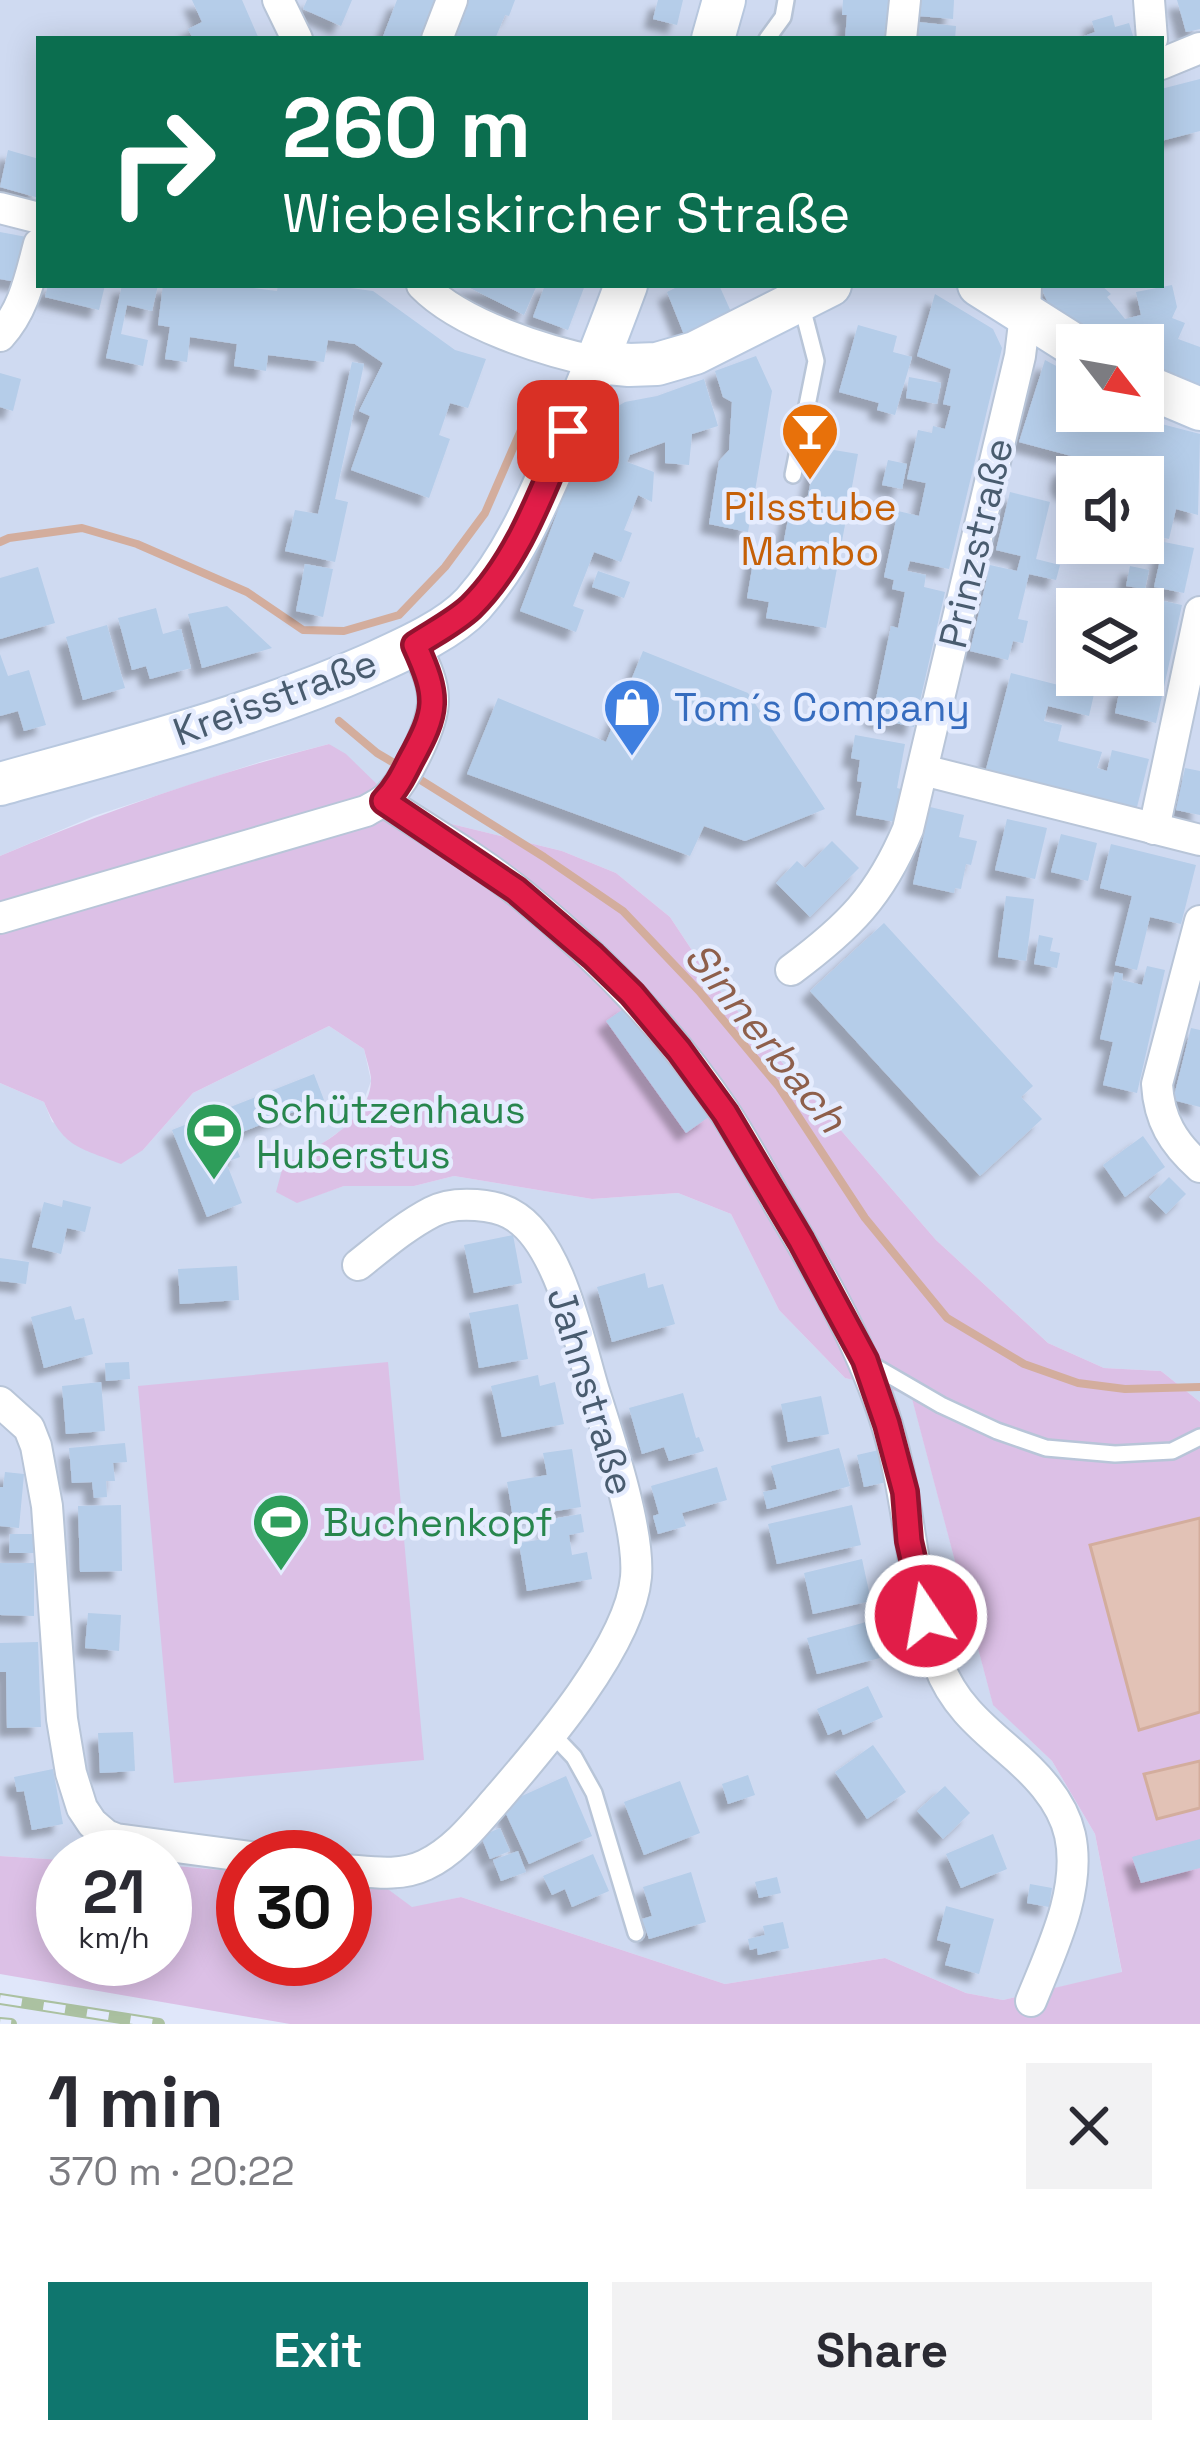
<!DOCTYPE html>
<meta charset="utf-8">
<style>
:root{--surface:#fff;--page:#f2f2f3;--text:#2b2b33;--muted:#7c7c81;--accent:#0f766e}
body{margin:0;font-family:"Space Grotesk",sans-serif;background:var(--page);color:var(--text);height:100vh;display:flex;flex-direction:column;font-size:45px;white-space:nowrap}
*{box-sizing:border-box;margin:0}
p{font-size:39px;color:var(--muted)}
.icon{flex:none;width:66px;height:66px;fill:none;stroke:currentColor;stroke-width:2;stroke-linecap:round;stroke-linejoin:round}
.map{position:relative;height:2024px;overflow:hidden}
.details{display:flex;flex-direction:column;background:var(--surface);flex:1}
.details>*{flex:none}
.banner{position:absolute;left:36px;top:36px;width:1128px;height:252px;border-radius:0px;box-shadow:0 6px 30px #0003;background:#0b6e4f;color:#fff;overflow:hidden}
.needle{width:78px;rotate:121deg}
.fabs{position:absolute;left:1056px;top:324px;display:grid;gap:24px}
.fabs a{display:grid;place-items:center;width:108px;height:108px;border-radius:0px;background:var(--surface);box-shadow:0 6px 30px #0003;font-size:60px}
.speed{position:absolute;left:36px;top:1830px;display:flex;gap:24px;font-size:60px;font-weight:700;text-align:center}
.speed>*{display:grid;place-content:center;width:156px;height:156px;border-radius:50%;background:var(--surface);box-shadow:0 6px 30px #0003;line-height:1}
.speed small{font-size:30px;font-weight:400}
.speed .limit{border:18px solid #d22;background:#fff;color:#111}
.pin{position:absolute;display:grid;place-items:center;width:102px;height:102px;color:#fff;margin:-51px;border-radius:24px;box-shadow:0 6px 18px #0006}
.me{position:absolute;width:132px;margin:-66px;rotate:348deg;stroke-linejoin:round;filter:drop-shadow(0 0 9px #0008)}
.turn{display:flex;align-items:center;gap:42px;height:252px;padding:0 48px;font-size:54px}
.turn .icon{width:156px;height:156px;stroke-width:2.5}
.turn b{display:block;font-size:84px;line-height:102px}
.round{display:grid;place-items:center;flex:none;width:126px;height:126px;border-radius:0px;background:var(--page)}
.headline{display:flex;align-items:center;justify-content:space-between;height:204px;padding:0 48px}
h1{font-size:72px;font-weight:700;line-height:90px}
.action{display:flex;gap:24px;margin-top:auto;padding:24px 48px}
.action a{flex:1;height:138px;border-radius:0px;background:var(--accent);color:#fff;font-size:48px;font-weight:700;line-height:138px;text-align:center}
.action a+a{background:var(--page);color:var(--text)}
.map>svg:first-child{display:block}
.residential{fill:#cfdaf1;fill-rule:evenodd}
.green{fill:#dcc0e6}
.water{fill:#e2c2b6;stroke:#d3ad9d;stroke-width:3}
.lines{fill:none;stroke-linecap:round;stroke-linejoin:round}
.stream{stroke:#d3ad9d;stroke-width:8}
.building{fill:#b5cde9;filter:url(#shadow)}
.lane-casing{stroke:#b8c5d8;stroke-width:20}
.street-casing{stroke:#b8c5d8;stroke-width:34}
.secondary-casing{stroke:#b8c8df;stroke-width:46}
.lane{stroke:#fff;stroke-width:15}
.street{stroke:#fff;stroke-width:30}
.secondary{stroke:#fff;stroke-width:42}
.rail-casing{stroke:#abc1a1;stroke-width:12}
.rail{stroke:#e5ecfe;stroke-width:8;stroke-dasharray:22;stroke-linecap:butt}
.route-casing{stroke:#92132f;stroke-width:30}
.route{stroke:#e11d48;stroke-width:21}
.labels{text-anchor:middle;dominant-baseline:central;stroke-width:9;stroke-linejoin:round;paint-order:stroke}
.food-label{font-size:39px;fill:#c56008;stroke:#e5ecfe}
.street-label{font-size:39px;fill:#495c6f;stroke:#e5ecfe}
.shop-label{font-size:39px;fill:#366cbe;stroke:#e5ecfe;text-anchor:start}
.leisure-label{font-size:39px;fill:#27864d;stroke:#e5ecfe;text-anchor:start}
.water-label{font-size:42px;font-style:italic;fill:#8e5f4b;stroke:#e5ecfe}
</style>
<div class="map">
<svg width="1200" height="2024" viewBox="0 0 1200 2024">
<defs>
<filter id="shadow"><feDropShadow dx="-9" dy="9" stdDeviation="3" flood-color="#0004"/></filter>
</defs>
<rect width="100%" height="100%" fill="#e0e7fa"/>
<g class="residential">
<path d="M0 0H1200V1402L1161 1371 1104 1368 1048 1343 936 1240 715 985 670 917 616 873 562 851 435 820 385 792 329 744 263 761 94 816 0 856ZM39 39H1161V285H39ZM1077 345H1143V411H1077ZM1077 477H1143V543H1077ZM1077 609H1143V675H1077Z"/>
<polygon points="329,1026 364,1049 371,1081 357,1119 323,1143 277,1192 297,1202 344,1186 414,1186 454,1176 592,1199 678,1193 731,1214 779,1310 845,1378 911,1394 993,1704 1052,1761 1095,1834 1122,1973 1003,2000 966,1993 885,1958 725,1984 461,1897 412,1908 345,1857 243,1857 243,1872 165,1865 165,1857 63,1857 63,1860 0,1856 0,1083 44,1102 52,1122 143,1150 193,1093"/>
</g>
<g class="green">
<path d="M329 744 346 754 385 792 435 820 562 851 616 873 670 917 715 985 936 1240 1048 1343 1104 1368 1161 1371 1200 1402V2024H290L0 1974V1856L63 1860V1959H165V1865L243 1872V1959H345V1883L385 1887 412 1907 461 1897 725 1984 885 1958 966 1993 1003 2000 1122 1972 1095 1834 1052 1761 993 1705 911 1395 845 1378 779 1310 731 1214 678 1193 592 1199 454 1176 414 1186H344L297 1203 276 1192 283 1166C315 1147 372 1122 371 1078 370 1069 366 1058 364 1049L329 1026 193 1093 143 1150 121 1164C78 1147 63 1148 44 1102L0 1083V856C108 810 216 773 329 744Z"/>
<polygon points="388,1362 424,1760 174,1783 138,1386"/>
</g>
<g class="water">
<polygon points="1200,1518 1200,1712 1139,1730 1090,1545"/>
<polygon points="1200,1761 1200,1808 1157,1819 1144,1774"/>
</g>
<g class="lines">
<g class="stream">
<polyline points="0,542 9,538 82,528 137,544 247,592 303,630 344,631 399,615 445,567 485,513 531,407"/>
<polyline points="339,721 377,753 399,766"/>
<polyline points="411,774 544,857 623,911 699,991 779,1087 865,1218 947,1318 1024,1364 1078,1383 1125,1389 1200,1387"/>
</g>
</g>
<g class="building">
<polygon points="192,0 242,0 259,39 193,39 188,29 202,22"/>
<polygon points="307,0 352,0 341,26 303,9"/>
<polygon points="397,0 438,0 423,39 382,39"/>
<polygon points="468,0 515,0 509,16 505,15 495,39 452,39"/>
<polygon points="658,0 683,0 677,25 653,19"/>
<polygon points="843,0 892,0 888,39 845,39 847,15 842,15"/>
<polygon points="919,0 954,0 953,19 918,16"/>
<polygon points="1177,0 1200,0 1200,29 1186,32"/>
<polygon points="1112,15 1115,27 1129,23 1134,39 1076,39 1095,32 1092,21"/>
<polygon points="918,22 956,26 955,39 917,39"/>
<polygon points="1200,79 1200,131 1161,141 1161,89"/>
<polygon points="8,150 39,159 39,198 0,187"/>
<polygon points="0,232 32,238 22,283 0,279"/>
<polygon points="48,285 105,285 99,310 45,297"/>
<polygon points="122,285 158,285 152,311 127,305 121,334 148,340 143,366 106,358"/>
<polygon points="163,285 229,285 277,291 278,285 328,285 373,291 455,350 486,359 468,408 450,403 439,435 450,439 429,498 351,470 370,416 359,411 383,363 355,344 328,340 324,362 268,355 266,371 254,369 234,366 237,344 190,337 187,362 165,359 170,327 158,325"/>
<polygon points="464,285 537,285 524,315"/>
<polygon points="545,285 585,285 568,330 533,317"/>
<polygon points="681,285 719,285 732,314 685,337 667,292"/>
<polygon points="1043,285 1101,285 1111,294 1107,297 1125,319 1141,315 1136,292 1172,285 1177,307 1172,318 1185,323 1178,339 1200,347 1200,388 1143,365 1143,345 1089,345 1057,322 1043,292"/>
<polygon points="935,294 993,329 1002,348 949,569 910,561 907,571 926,575 924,587 945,592 914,727 872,718 891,626 898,628 905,592 892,589 894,580 884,577 898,511 919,516 926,483 907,479 918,430 932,433 933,426 945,429 951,406 943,404 951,369 917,356"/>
<polygon points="858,325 897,336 893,352 912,357 895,415 877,410 879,403 839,392"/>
<polygon points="756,356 772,391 748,532 709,524 719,461 729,450 732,402 723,397 715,371"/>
<polygon points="1045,360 1077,377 1077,411 1128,411 1127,415 1200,434 1198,515 1176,509 1169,539 1143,533 1143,477 1077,477 1077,494 1064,491 1059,481 1062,468 1072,463 1088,467 1090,461 1019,442"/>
<polygon points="352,362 364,364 335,499 348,502 335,562 285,551 295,510 318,514"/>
<polygon points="0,373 21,379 13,411 0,407"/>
<polygon points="909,377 941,383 937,404 906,398"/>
<polygon points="704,379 718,426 692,434 689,465 665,463 665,442 630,455 627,462 654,472 652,502 638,495 624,530 632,533 621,562 594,552 573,606 584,610 576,632 520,611 573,471 608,412 625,402 657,396"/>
<polygon points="834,450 858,454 826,628 766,618 769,602 747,598 755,551 781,556 792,498 807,500 815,460"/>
<polygon points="888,460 907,464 902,489 882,485"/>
<polygon points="1010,492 1050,502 1036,559 1060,565 1056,580 1029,574 1018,619 1028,621 1023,643 1013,641 1008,660 970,651 990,565 1017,571 1021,556 996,550"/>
<polygon points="1164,542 1194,548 1184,593 1154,587"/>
<polygon points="305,564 333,569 323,617 296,611"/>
<polygon points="1130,566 1149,570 1145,589 1126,586"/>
<polygon points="38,567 55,623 0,639 0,578"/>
<polygon points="598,571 630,582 624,598 592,587"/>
<polygon points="1145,597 1182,605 1156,723 1115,713 1120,688 1126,689 1129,675 1143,675 1143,609"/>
<polygon points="227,606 272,648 202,668 188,614"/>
<polygon points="156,608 163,634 181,629 191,668 150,679 146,666 132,670 118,618"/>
<polygon points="107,625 125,688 83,700 66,637"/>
<polygon points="643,651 748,693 825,809 745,841 704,826 690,856 467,774 498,698 606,742"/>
<polygon points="0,654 8,676 29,670 46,725 24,731 18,711 0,716"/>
<polygon points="1011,673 1094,694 1089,716 1048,706 1044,721 1062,725 1058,741 1102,752 1097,768 1107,771 1112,750 1149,759 1136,811 985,773"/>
<polygon points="855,735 905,744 897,788 901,789 896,822 856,815 862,782 857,781 860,760 851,758"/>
<polygon points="1185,768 1200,771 1200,815 1176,810"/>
<polygon points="930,807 964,815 959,837 977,841 971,865 966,864 961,889 955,888 954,893 913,884"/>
<polygon points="1007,819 1047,828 1035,879 995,870"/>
<polygon points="1061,834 1097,843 1088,881 1051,872"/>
<polygon points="832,841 859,868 810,917 776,883 797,861 805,868"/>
<polygon points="1111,844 1196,865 1181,924 1150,917 1137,970 1115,965 1132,896 1100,888"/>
<polygon points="1006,896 1034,899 1026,961 998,957"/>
<polygon points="884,923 1033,1086 1021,1097 1042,1119 980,1176 810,991"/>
<polygon points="1039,935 1053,938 1050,951 1060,953 1057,968 1034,964"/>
<polygon points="1147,966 1165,970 1137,1093 1103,1085 1113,1042 1100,1039 1115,972 1123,974 1122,980 1142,985"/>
<polygon points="629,1005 710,1116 686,1133 606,1021"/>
<polygon points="1191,1028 1200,1030 1200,1107 1173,1100"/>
<polygon points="314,1074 324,1100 232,1136 240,1157 226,1162 242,1203 207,1217 172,1130"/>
<polygon points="1143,1136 1165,1167 1125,1197 1103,1165"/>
<polygon points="1169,1177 1186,1194 1166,1214 1149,1197"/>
<polygon points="63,1200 91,1207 85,1232 67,1228 61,1254 32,1247 44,1202 62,1207"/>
<polygon points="513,1235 522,1283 474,1293 464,1245"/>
<polygon points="0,1258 29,1262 26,1284 0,1281"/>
<polygon points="237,1266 239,1300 180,1304 178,1269"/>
<polygon points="645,1273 648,1288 663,1284 675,1324 612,1342 597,1287"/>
<polygon points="518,1304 528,1359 479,1368 469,1313"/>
<polygon points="71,1306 75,1320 84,1318 93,1354 44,1368 31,1317"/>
<polygon points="129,1362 130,1379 106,1381 105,1363"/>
<polygon points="538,1375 540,1386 555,1382 564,1424 502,1437 491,1386"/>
<polygon points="101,1382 105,1431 66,1434 62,1386"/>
<polygon points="683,1393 696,1438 699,1437 704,1451 669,1461 664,1447 642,1454 629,1408"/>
<polygon points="821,1396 829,1434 788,1442 781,1404"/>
<polygon points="125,1443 127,1462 113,1463 115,1481 106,1481 107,1497 94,1498 92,1482 72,1483 69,1448"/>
<polygon points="839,1448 850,1486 767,1509 763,1492 777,1489 771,1466"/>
<polygon points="572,1449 581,1507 513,1518 507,1482 547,1475 543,1453"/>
<polygon points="879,1450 887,1482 864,1487 857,1455"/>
<polygon points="717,1467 727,1500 682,1513 686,1526 658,1534 653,1516 659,1514 651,1486"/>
<polygon points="5,1472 24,1474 19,1528 0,1526 0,1487 3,1487"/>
<polygon points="121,1505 122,1571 80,1572 78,1506"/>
<polygon points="852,1505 861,1545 777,1564 768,1524"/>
<polygon points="581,1514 584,1532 569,1535 572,1555 587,1552 592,1579 527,1591 519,1543 550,1538 546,1520"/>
<polygon points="10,1534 35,1534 35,1553 9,1553"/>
<polygon points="862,1559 871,1601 813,1614 804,1573"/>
<polygon points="0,1563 34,1563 34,1616 0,1615"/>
<polygon points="88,1613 121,1615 119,1651 85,1648"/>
<polygon points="870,1621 880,1658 817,1674 807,1638"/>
<polygon points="38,1642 41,1727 7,1728 6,1672 0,1672 0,1643"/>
<polygon points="868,1686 883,1717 843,1735 841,1729 828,1735 817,1709"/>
<polygon points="133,1732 135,1771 100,1773 98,1733"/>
<polygon points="873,1745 906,1792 867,1819 835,1772"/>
<polygon points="53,1769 63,1824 32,1830 24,1791 17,1792 14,1777"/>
<polygon points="748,1775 755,1795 728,1804 722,1784"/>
<polygon points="566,1776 592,1836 529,1864 502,1805"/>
<polygon points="680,1781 700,1833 644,1855 624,1802"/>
<polygon points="945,1786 970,1813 943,1839 917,1811"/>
<polygon points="500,1828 510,1851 490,1859 481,1836"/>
<polygon points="993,1834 1007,1869 961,1888 946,1854"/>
<polygon points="1200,1839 1200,1868 1141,1883 1132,1857"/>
<polygon points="518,1851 526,1872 501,1881 493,1860"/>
<polygon points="593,1854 609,1891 572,1907 565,1889 552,1895 543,1876"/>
<polygon points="691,1872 706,1922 649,1939 642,1919 652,1916 643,1887"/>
<polygon points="777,1877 781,1893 759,1898 755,1882"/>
<polygon points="1030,1884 1052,1888 1049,1907 1027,1903"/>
<polygon points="946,1906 994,1919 979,1974 945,1965 951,1944 937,1940"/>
<polygon points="783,1922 789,1948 758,1955 757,1948 750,1950 748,1939 765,1935 763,1926"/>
</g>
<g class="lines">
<defs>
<g id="lane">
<polyline points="767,39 783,17 786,0"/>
<polyline points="793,475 816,361 801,303"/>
<polyline points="867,1362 941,1405 997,1431 1046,1448 1115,1454 1172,1451 1200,1437"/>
<polyline points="553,1735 574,1757 594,1793 636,1933"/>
</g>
<g id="street">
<polyline points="278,0 297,39"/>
<polyline points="1149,0 1152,39"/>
<polyline points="437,39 452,0"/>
<polyline points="901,39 905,0"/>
<polyline points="1161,64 1200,48"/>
<polyline points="0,208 39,218"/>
<path d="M422 285C461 325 545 351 598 362"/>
<path d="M0 336C24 310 30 277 39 244"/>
<polyline points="923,770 1200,840"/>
<path d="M384 801C429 831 478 859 520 893 598 956 668 1028 724 1111 746 1144 764 1179 784 1213 824 1280 864 1350 887 1425 911 1504 911 1587 939 1665 952 1701 978 1724 1006 1748 1033 1771 1062 1799 1070 1835 1082 1890 1051 1951 1031 2001"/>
<polyline points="1154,829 1200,612"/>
<path d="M0 918 366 811C374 806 384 802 390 795 407 777 434 724 433 699 433 680 423 662 415 645"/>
<path d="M1200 921 1157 1084C1159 1120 1173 1143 1200 1167"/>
<path d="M791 970C849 927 880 896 908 829L1020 356 1025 315 1026 285"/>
<polyline points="0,1402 29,1428 36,1446 47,1506 62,1719 71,1773 82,1808 92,1823 106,1835 116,1839 251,1857"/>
<path d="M345 1870C372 1872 400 1877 425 1865 455 1851 477 1822 498 1798 543 1746 630 1645 636 1577 640 1530 609 1438 594 1391 579 1342 559 1239 511 1214 501 1208 488 1206 476 1205 462 1204 445 1205 432 1212 405 1226 382 1246 358 1265"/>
</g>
<g id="secondary">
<polyline points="713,39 724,0"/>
<polyline points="979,285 1077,347"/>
<polyline points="598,362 629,365 657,364 695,353 830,285"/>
<polyline points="1143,385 1200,409"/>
<path d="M0 784C126 749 252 717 372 664 405 649 449 630 473 604 512 560 535 507 558 454 583 398 605 342 626 285"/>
</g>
</defs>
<use href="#lane" class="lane-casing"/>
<use href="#street" class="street-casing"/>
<use href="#secondary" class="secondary-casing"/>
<use href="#lane" class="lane"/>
<use href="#street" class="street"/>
<use href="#secondary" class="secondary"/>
<defs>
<g id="rail">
<polyline points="0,1999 159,2024"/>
<polyline points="0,2023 11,2024"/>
</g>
</defs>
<use href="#rail" class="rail-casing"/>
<use href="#rail" class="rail"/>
</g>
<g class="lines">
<defs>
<path id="route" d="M568 431C542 491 518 561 471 607 455 622 433 633 415 645 439 698 438 710 410 761 403 775 396 789 384 801L516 890 593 956 632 994 679 1050 725 1113 801 1241 865 1360 887 1424 905 1492 909 1541 926 1616"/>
</defs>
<use href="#route" class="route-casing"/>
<use href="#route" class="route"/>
</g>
<defs>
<symbol id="bar-pin" viewBox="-11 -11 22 30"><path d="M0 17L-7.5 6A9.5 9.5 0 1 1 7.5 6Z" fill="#e8710a" stroke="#e5ecfe"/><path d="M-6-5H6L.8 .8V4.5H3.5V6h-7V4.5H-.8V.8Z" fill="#fff"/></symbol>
<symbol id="shop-pin" viewBox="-11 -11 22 30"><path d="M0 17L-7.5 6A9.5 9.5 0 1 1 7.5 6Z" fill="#3f7fe0" stroke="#e5ecfe"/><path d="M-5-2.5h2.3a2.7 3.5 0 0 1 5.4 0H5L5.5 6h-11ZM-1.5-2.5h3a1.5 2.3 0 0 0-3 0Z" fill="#fff"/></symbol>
<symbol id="stadium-pin" viewBox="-11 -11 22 30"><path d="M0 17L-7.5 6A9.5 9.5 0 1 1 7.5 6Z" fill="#2e9e5b" stroke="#e5ecfe"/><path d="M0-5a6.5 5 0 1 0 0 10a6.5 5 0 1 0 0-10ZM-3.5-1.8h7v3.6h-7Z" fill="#fff"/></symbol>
</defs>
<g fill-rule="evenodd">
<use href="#bar-pin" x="777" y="398" width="66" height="90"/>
<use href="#shop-pin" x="599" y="674" width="66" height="90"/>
<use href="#stadium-pin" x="181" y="1098" width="66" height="90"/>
<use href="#stadium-pin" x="248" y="1489" width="66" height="90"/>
</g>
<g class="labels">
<g class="food-label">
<text x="810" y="506">Pilsstube<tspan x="810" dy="45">Mambo</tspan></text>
</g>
<g class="street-label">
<text transform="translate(976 543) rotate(-77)">Prinzstraße</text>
<text transform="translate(275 697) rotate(-20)">Kreisstraße</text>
<text transform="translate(591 1391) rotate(73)">Jahnstraße</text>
</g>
<g class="shop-label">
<text x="674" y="707">Tom´s Company</text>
</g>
<g class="leisure-label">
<text x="256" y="1109">Schützenhaus<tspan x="256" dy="45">Huberstus</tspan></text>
<text x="323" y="1522">Buchenkopf</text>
</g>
<g class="water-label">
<text transform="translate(766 1037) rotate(51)">Sinnerbach</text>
</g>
</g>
</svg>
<div class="fabs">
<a><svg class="needle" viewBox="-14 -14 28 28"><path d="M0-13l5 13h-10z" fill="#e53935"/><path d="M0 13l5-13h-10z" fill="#7c7c81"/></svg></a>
<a><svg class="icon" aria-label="sound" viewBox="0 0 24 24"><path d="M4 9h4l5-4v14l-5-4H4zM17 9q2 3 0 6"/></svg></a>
<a><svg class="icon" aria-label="layers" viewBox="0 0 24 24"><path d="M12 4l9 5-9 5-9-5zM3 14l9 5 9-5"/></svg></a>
</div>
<div class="speed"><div>21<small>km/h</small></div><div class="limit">30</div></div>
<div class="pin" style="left:568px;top:431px;background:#d93025"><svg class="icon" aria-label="arrive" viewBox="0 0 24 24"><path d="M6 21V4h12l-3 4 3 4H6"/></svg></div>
<svg class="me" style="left:926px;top:1616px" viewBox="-20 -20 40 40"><circle r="17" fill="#e11d48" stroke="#fff" stroke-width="3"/><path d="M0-11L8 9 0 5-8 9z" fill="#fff"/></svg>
<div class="banner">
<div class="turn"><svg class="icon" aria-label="right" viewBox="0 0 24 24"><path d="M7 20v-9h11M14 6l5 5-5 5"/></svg><div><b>260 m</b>Wiebelskircher Straße</div></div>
</div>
</div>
<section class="details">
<div class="headline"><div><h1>1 min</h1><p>370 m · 20:22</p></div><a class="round"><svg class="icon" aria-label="close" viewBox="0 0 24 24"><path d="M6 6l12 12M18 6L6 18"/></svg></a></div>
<div class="action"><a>Exit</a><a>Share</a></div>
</section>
